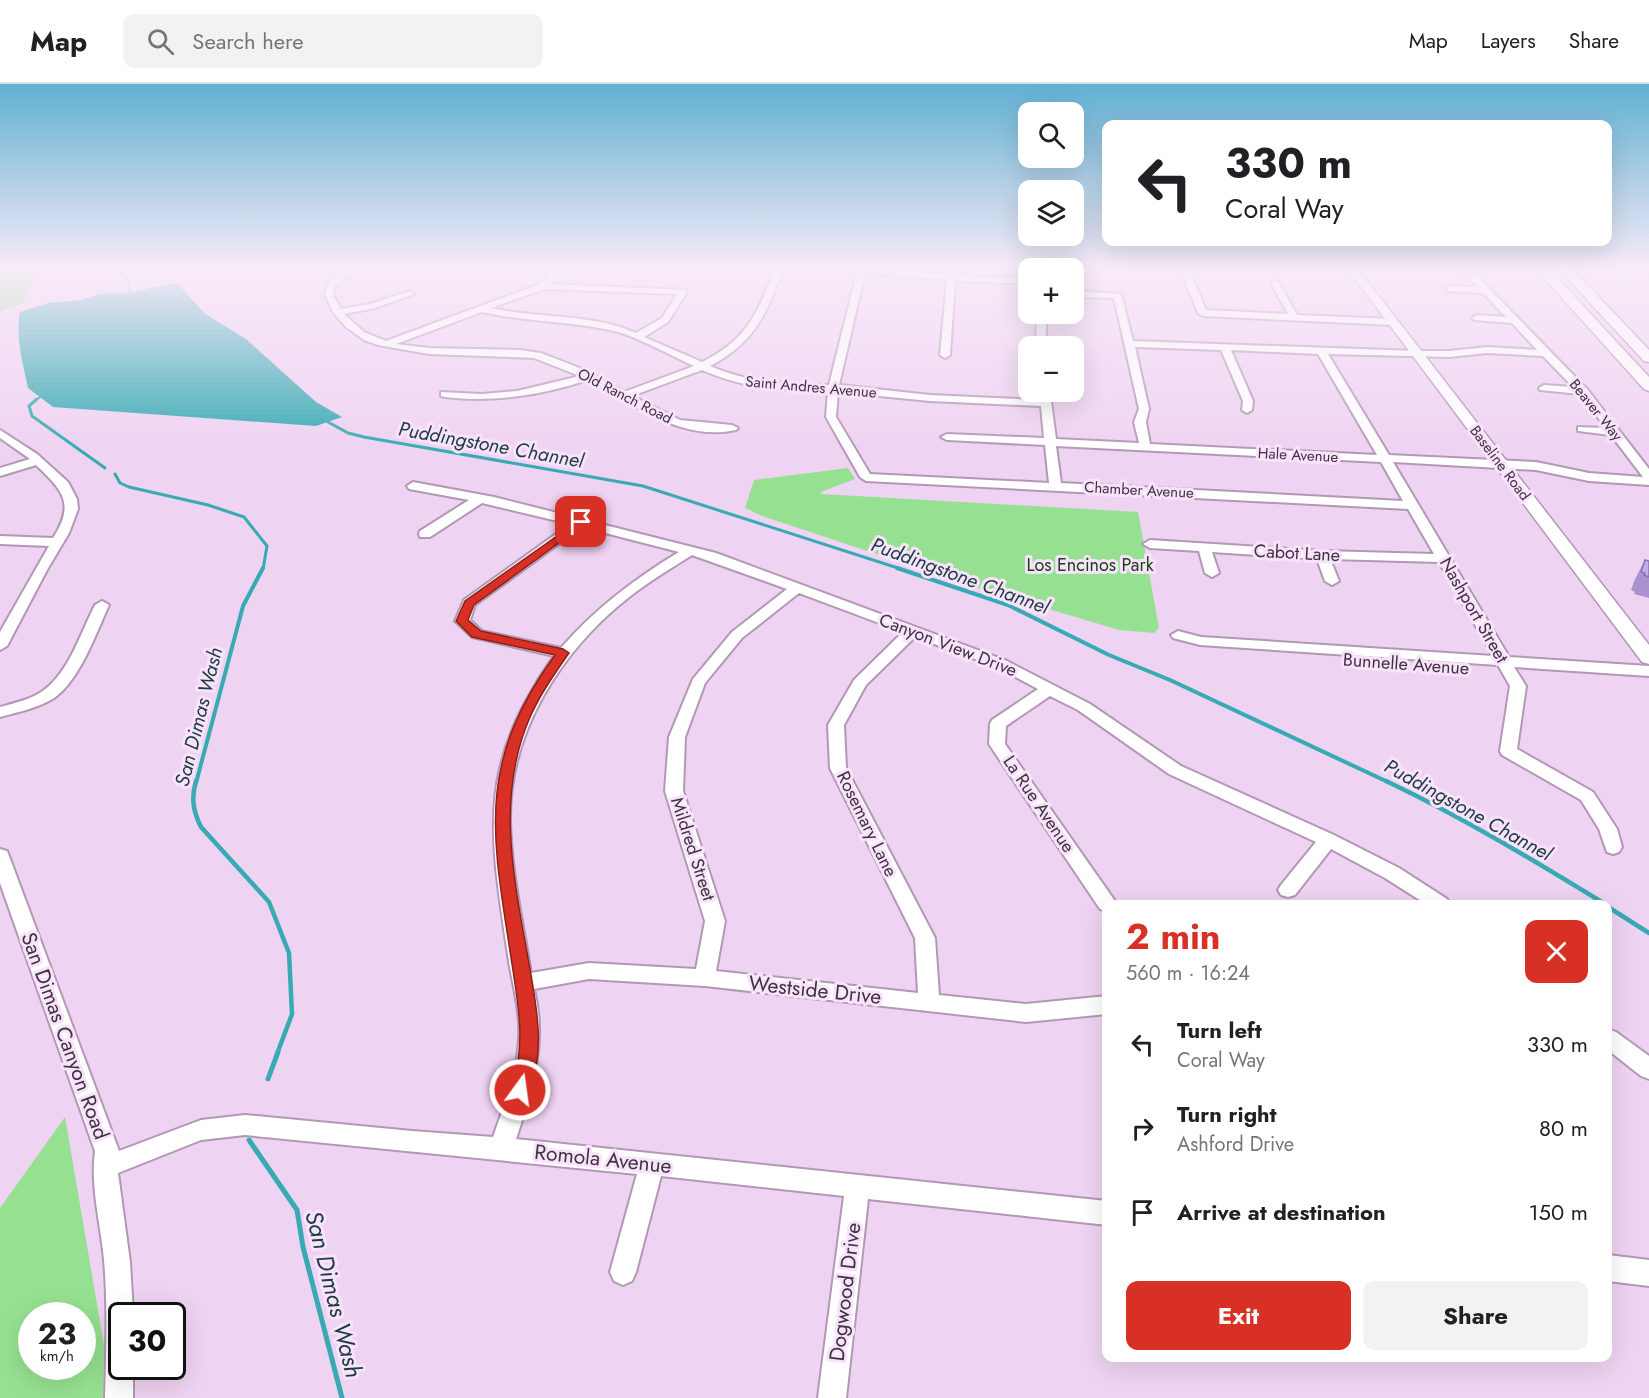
<!DOCTYPE html>
<meta charset="utf-8">
<style>
:root{--surface:#fff;--page:#f2f2f2;--text:#202124;--muted:#757577;--line:#e0e0e0;--accent:#d93025}
body{margin:0;font-family:Jost,sans-serif;background:var(--page);color:var(--text);height:100vh;display:flex;flex-direction:column;font-size:22px;white-space:nowrap}
*{box-sizing:border-box;margin:0}
p{font-size:20px;color:var(--muted)}
.icon{flex:none;width:33px;height:33px;fill:none;stroke:currentColor;stroke-width:2;stroke-linecap:round;stroke-linejoin:round}
.map{position:relative;flex:1;overflow:hidden}
.details{position:absolute;left:1102px;top:816px;width:510px;height:462px;display:flex;flex-direction:column;background:var(--surface);border-radius:12px;box-shadow:0 6px 24px #0002}
.details>*{flex:none}
.hud{position:absolute;left:1102px;top:36px;width:510px;height:126px;border-radius:12px;box-shadow:0 6px 24px #0002;background:#fff;color:var(--text);overflow:hidden}
.fabs{position:absolute;left:1018px;top:18px;display:grid;gap:12px}
.fabs a{display:grid;place-items:center;width:66px;height:66px;border-radius:12px;background:var(--surface);box-shadow:0 6px 24px #0002;font-size:30px}
.speed{position:absolute;left:18px;top:1218px;display:flex;gap:12px;font-size:30px;font-weight:700;text-align:center}
.speed>*{display:grid;place-content:center;width:78px;height:78px;border-radius:50%;background:var(--surface);box-shadow:0 6px 24px #0002;line-height:1}
.speed small{font-size:15px;font-weight:400}
.speed .limit{border:3px solid #111;border-radius:9px;background:#fff;color:#111}
.pin{position:absolute;display:grid;place-items:center;width:51px;height:51px;color:#fff;margin:-26px;border-radius:12px;box-shadow:0 3px 9px #0006}
.me{position:absolute;width:66px;margin:-33px;rotate:14deg;stroke-linejoin:round;filter:drop-shadow(0 0 4px #0008)}
.turn{display:flex;align-items:center;gap:21px;height:126px;padding:0 24px;font-size:27px}
.turn .icon{width:78px;height:78px;stroke-width:2.5}
.turn b{display:block;font-size:42px;line-height:51px}
.round{display:grid;place-items:center;flex:none;width:63px;height:63px;border-radius:12px;background:var(--page)}
.overview{display:flex;align-items:center;justify-content:space-between;height:102px;padding:0 24px}
h1{font-size:36px;font-weight:700;line-height:45px;color:var(--accent)}
.primary-button{display:flex;gap:12px;margin-top:auto;padding:12px 24px}
.primary-button a{flex:1;height:69px;border-radius:12px;background:var(--accent);color:#fff;font-size:24px;font-weight:700;line-height:69px;text-align:center}
.primary-button a+a{background:var(--page);color:var(--text)}
ul{padding:0;list-style:none}
li{display:flex;align-items:center;gap:18px;height:84px;padding:0 24px}
li div{flex:1}
li b{display:block;font-size:22px}
li em{font-style:normal}
header{display:flex;align-items:center;gap:36px;box-sizing:border-box;height:84px;padding:0 30px;background:var(--surface);border-bottom:2px solid var(--line)}
header strong{font-size:28px}
nav{display:flex;gap:33px;margin-inline-start:auto;font-size:21px}
.search{width:420px;height:54px;background:var(--page);display:flex;align-items:center;gap:15px;box-sizing:border-box;padding:0 21px;border-radius:12px;color:var(--muted);font-size:22px}
.map>svg:first-child{display:block}
.green{fill:#96e191;fill-rule:evenodd}
.water{fill:#37aab3}
.lines{fill:none;stroke-linecap:round;stroke-linejoin:round}
.stream-far4{stroke:#37aab3;stroke-width:2}
.stream-far3{stroke:#37aab3;stroke-width:3}
.stream-far2{stroke:#37aab3;stroke-width:4}
.stream-far1{stroke:#37aab3;stroke-width:4.5}
.stream{stroke:#37aab3;stroke-width:5}
.minor-casing{stroke:#b298b5;stroke-width:4}
.major-casing{stroke:#b298b5;stroke-width:3}
.highway-casing{stroke:#b298b5;stroke-width:3}
.minor{fill:#fff;fill-rule:evenodd}
.major{fill:#fff;fill-rule:evenodd}
.highway{fill:#fff;fill-rule:evenodd}
.wall{fill:#aa92ce}
.building{fill:#c6aaef;stroke:#8b77a7;stroke-width:1.5}
.route{fill:#d93025;stroke:#8d1f18;stroke-width:1.5}
.labels{text-anchor:middle;dominant-baseline:central;stroke-width:6;stroke-linejoin:round;paint-order:stroke}
.far-street-label{font-size:15px;fill:#3e333f;stroke:#f9e3fc}
.street-label{font-size:18px;fill:#3e333f;stroke:#f9e3fc}
.park-label{font-size:18px;fill:#1a4018;stroke:#f9e3fc}
.water-label{font-size:20px;font-style:italic;fill:#1c3d40;stroke:#f9e3fc}
.near-street-label{font-size:21px;fill:#3e333f;stroke:#f9e3fc}
.near-water-label{font-size:24px;font-style:italic;fill:#1c3d40;stroke:#f9e3fc}
</style>
<header>
<strong>Map</strong>
<div class="search"><svg class="icon" aria-label="search" viewBox="0 0 24 24"><circle cx="10" cy="10" r="6"/><path d="M15 15l6 6"/></svg>Search here</div>
<nav><a>Map</a><a>Layers</a><a>Share</a></nav>
</header>
<div class="map">
<svg width="1649" height="1314" viewBox="0 0 1649 1314">
<rect width="100%" height="100%" fill="#efd3f2"/>
<g class="green">
<polygon points="0,184 39,184 23,219 0,228"/>
<polygon points="848,384 855,395 821,408 822,410 1138,428 1159,544 1154,549 1119,546 988,507 762,432 745,424 754,396"/>
<path d="M65 1033 104 1261 103 1314H0V1124ZM32 1232H82V1282H32Z"/>
</g>
<path class="water" d="M167 200H178L205 230 246 255 316 318 342 333 316 342 53 323 28 304C23 279 15 253 20 228L48 219 81 216 100 210 130 209Z"/>
<g class="lines">
<g class="stream-far4">
<polyline points="116,184 129,197 130,209"/>
<polyline points="35,317 40,313"/>
</g>
<g class="stream-far3">
<polyline points="37,315 29,322 32,332 105,384"/>
<polyline points="328,338 348,349 364,353 643,402 901,485"/>
<polyline points="115,390 120,399 129,403 208,421 244,433 267,462 263,485"/>
</g>
<g class="stream-far2">
<polyline points="897,484 1008,521 1109,571 1170,596 1390,699"/>
<polyline points="196,699 243,522 263,484"/>
</g>
<g class="stream-far1">
<path d="M196 697C191 714 193 727 201 743L269 818 289 869 292 930 277 970"/>
<path d="M1386 697C1462 733 1533 776 1605 820"/>
<polyline points="1608,823 1649,849"/>
</g>
<g class="stream">
<polyline points="268,995 278,968"/>
<polyline points="249,1056 297,1126 303,1163 342,1314"/>
</g>
<defs>
<g id="minor">
<path d="M349 184H358L335 202 333 211 341 225 370 220 410 207 414 210 375 224 344 230 364 248 386 257 540 200 554 184H563L550 200 686 206 687 208 668 238 644 253 702 278C746 257 759 228 775 184H783C768 229 754 259 710 282 752 300 784 299 829 301L857 188 833 184H866L947 191 949 184H955L956 192 1029 194V200L955 197 950 271 945 274 940 271 947 196 865 189 839 301 930 311 1040 316 1041 308H1048L1050 310 1056 355 1139 359 1134 338 1139 325 1114 214 1074 213V207L1121 210 1133 257 1417 267H1449L1487 263 1537 266 1512 239 1474 236 1472 234 1477 231 1506 233 1483 209 1447 207V203L1450 202 1478 203 1460 184H1469L1587 305 1649 385V401L1589 397 1536 386 1393 378 1509 573 1649 582V592L1514 583 1526 602 1517 665 1593 708 1617 745 1622 763 1619 768 1613 770 1607 768 1599 745 1581 716 1502 671 1500 667 1510 602 1498 581 1200 561 1173 554 1171 551 1178 547 1201 553 1493 572 1439 478 1330 475 1339 497 1332 501 1325 497 1317 475 1212 468 1219 489 1212 493 1205 489 1199 467 1150 464 1143 460 1150 456 1322 467 1434 470 1408 425 866 397 860 393 826 333 828 307C779 305 748 306 702 286L632 312 680 336 732 341 738 344 736 346C682 358 632 320 588 296 541 311 495 319 445 313L441 312V308L482 310 517 307 580 292 534 274 429 270 378 261 364 256 346 243 333 228 325 211 328 199ZM544 205 677 210 662 234 636 249C591 229 539 235 491 224ZM482 228C525 238 570 237 614 247 637 252 671 272 694 282L624 308 582 285 541 269 520 266 429 264 396 260ZM1135 263 1221 266 1243 317 1242 326 1247 329 1252 326 1253 317 1231 266 1318 270 1377 371 1150 360 1146 338 1149 325ZM1487 269 1543 272 1573 303 1544 301 1539 304 1540 306 1580 310 1606 344 1578 343V347L1611 351 1643 393 1589 389 1536 378 1389 371 1328 270 1449 273ZM838 308 930 317 1041 322 1044 354 947 350 941 353 947 356 1045 361 1049 399 870 390 836 333ZM1056 362 1381 378 1403 417 1061 399Z"/>
<polygon points="1180,184 1188,184 1206,226 1288,230 1271,199 1275,196 1279,199 1297,231 1393,235 1398,238 1393,241 1203,232 1198,229"/>
<polygon points="1037,230 1046,230 1046,262 1036,262"/>
<path d="M0 346 37 370 68 398 77 415 78 425 69 449 47 486 7 562 0 566V548L49 462 0 460V452L53 454C76 419 62 406 36 381L0 392V384L30 375 0 354Z"/>
<path d="M413 398 494 413 716 469 1007 577 1090 620 1181 682 1334 751 1399 784 1447 815 1450 820H1426L1385 794 1331 765 1295 811 1288 813 1281 811 1278 806 1281 801 1316 758 1169 690 1078 626 1050 612 1006 642 1005 660 1117 820H1107V827L1100 825 989 660 990 640 992 636 1038 605 997 583 915 553 866 601 844 641 846 684 935 854 939 911 1026 920 1107 912V930L1026 938 705 902 589 895 534 905C547 959 533 1004 516 1055L1107 1117V1141L868 1115 846 1314H818L844 1112 661 1092 636 1188 632 1197 623 1201 614 1197 610 1188 637 1090 245 1051 201 1056 118 1089 130 1178 133 1229V1232H122V1282H133V1314H105C106 1268 108 1222 104 1176 101 1141 90 1103 95 1067L0 799V765L7 767 9 772 119 1067 201 1036 245 1031 412 1047 493 1053C504 1022 517 990 519 956 521 927 512 899 508 871 489 745 477 682 554 572L472 553 455 537 464 516 570 440 482 419 430 453H420L419 450 420 447 469 416 409 405 407 402ZM582 443 679 468C634 495 595 525 561 564L482 547 470 536 475 521ZM692 471 787 505 732 548 693 595 669 653 665 707 705 837 696 885 589 879 531 889C523 839 511 787 510 736 509 648 561 567 628 514 648 498 670 485 692 471ZM799 509 903 548 854 596 828 641 830 684 915 854 918 909 716 887 725 837 683 707 685 653 705 599 742 554Z"/>
<path d="M102 517 109 521C96 549 80 596 54 614 38 624 18 628 0 633V623C15 619 32 615 44 606 69 588 81 548 95 521Z"/>
<polygon points="1608,945 1616,948 1649,972 1649,995 1641,992 1608,966"/>
<polygon points="1608,1171 1649,1176 1649,1202 1608,1197"/>
</g>
<g id="major">
<polygon points="1347,184 1357,184 1649,561 1649,580 1642,578"/>
<polygon points="1572,184 1649,184 1649,189 1577,187"/>
</g>
<g id="highway">
<polygon points="1535,184 1548,184 1649,293 1649,307 1644,305"/>
<polygon points="1558,184 1571,184 1649,266 1649,278 1644,277"/>
</g>
</defs>
<use href="#minor" class="minor-casing"/>
<use href="#major" class="major-casing"/>
<use href="#highway" class="highway-casing"/>
<use href="#minor" class="minor"/>
<use href="#major" class="major"/>
<use href="#highway" class="highway"/>
</g>
<polygon class="wall" points="1645,476 1649,477 1649,514 1634,510 1635,508 1631,506 1635,495"/>
<polygon class="building" points="1645,476 1649,477 1649,493 1644,491 1645,489 1641,488"/>
<linearGradient id="sky" x2="0" y2="1"><stop stop-color="#61b0d3"/><stop offset="0.5" stop-color="#f8ebf9"/><stop offset="1" stop-color="#f8ebf9" stop-opacity="0"/></linearGradient>
<rect width="1649" height="368" fill="url(#sky)"/>
<path class="route" d="M581 435 587 438 585 440 474 521 468 536 481 547 563 565 569 569C555 589 541 609 531 631 493 715 516 804 531 891 538 931 545 973 527 1012L520 1014 513 1012 511 1006C526 962 519 925 512 880 493 754 474 682 555 571L472 553 456 537 465 517Z"/>
<g class="labels">
<g class="far-street-label">
<text transform="translate(811 303) rotate(5)">Saint Andres Avenue</text>
<text transform="translate(625 312) rotate(27)">Old Ranch Road</text>
<text transform="translate(1596 326) rotate(51)">Beaver Way</text>
<text transform="translate(1298 371) rotate(3)">Hale Avenue</text>
<text transform="translate(1500 379) rotate(53)">Baseline Road</text>
<text transform="translate(1139 406) rotate(3)">Chamber Avenue</text>
</g>
<g class="street-label">
<text transform="translate(1297 469) rotate(3)">Cabot Lane</text>
<text transform="translate(1474 526) rotate(60)">Nashport Street</text>
<text transform="translate(948 561) rotate(21)">Canyon View Drive</text>
<text transform="translate(1406 580) rotate(4)">Bunnelle Avenue</text>
<text transform="translate(1039 720) rotate(56)">La Rue Avenue</text>
<text transform="translate(867 740) rotate(64)">Rosemary Lane</text>
<text transform="translate(693 765) rotate(72)">Mildred Street</text>
</g>
<g class="park-label">
<text x="1090" y="481">Los Encinos Park</text>
</g>
<g class="water-label">
<text transform="translate(491 361) rotate(10)">Puddingstone Channel</text>
<text transform="translate(960 492) rotate(20)">Puddingstone Channel</text>
<text transform="translate(199 633) rotate(-76)">San Dimas Wash</text>
<text transform="translate(1468 726) rotate(29)">Puddingstone Channel</text>
</g>
<g class="near-street-label">
<text transform="translate(815 906) rotate(6)">Westside Drive</text>
<text transform="translate(65 952) rotate(70)">San Dimas Canyon Road</text>
<text transform="translate(603 1075) rotate(6)">Romola Avenue</text>
<text transform="translate(845 1208) rotate(-83)">Dogwood Drive</text>
</g>
<g class="near-water-label">
<text transform="translate(334 1210) rotate(76)">San Dimas Wash</text>
</g>
</g>
</svg>
<div class="fabs">
<a><svg class="icon" aria-label="search" viewBox="0 0 24 24"><circle cx="10" cy="10" r="6"/><path d="M15 15l6 6"/></svg></a>
<a><svg class="icon" aria-label="layers" viewBox="0 0 24 24"><path d="M12 4l9 5-9 5-9-5zM3 14l9 5 9-5"/></svg></a>
<a>+</a>
<a>−</a>
</div>
<div class="speed"><div>23<small>km/h</small></div><div class="limit">30</div></div>
<div class="pin" style="left:581px;top:438px;background:#d93025"><svg class="icon" aria-label="arrive" viewBox="0 0 24 24"><path d="M6 21V4h12l-3 4 3 4H6"/></svg></div>
<svg class="me" style="left:520px;top:1006px" viewBox="-20 -20 40 40"><circle r="17" fill="#d93025" stroke="#fff" stroke-width="3"/><path d="M0-11L8 9 0 5-8 9z" fill="#fff"/></svg>
<div class="hud">
<div class="turn"><svg class="icon" aria-label="left" viewBox="0 0 24 24"><path d="M17 20v-9H6M10 6l-5 5 5 5"/></svg><div><b>330 m</b>Coral Way</div></div>
</div>
<section class="details">
<div class="overview"><div><h1>2 min</h1><p>560 m · 16:24</p></div><a class="round" style="background:#d93025;color:#fff"><svg class="icon" aria-label="close" viewBox="0 0 24 24"><path d="M6 6l12 12M18 6L6 18"/></svg></a></div>
<ul>
<li><svg class="icon" aria-label="left" viewBox="0 0 24 24"><path d="M17 20v-9H6M10 6l-5 5 5 5"/></svg><div><b>Turn left</b><p>Coral Way</p></div><em>330 m</em></li>
<li><svg class="icon" aria-label="right" viewBox="0 0 24 24"><path d="M7 20v-9h11M14 6l5 5-5 5"/></svg><div><b>Turn right</b><p>Ashford Drive</p></div><em>80 m</em></li>
<li><svg class="icon" aria-label="arrive" viewBox="0 0 24 24"><path d="M6 21V4h12l-3 4 3 4H6"/></svg><div><b>Arrive at destination</b></div><em>150 m</em></li>
</ul>
<div class="primary-button"><a>Exit</a><a>Share</a></div>
</section>
</div>
